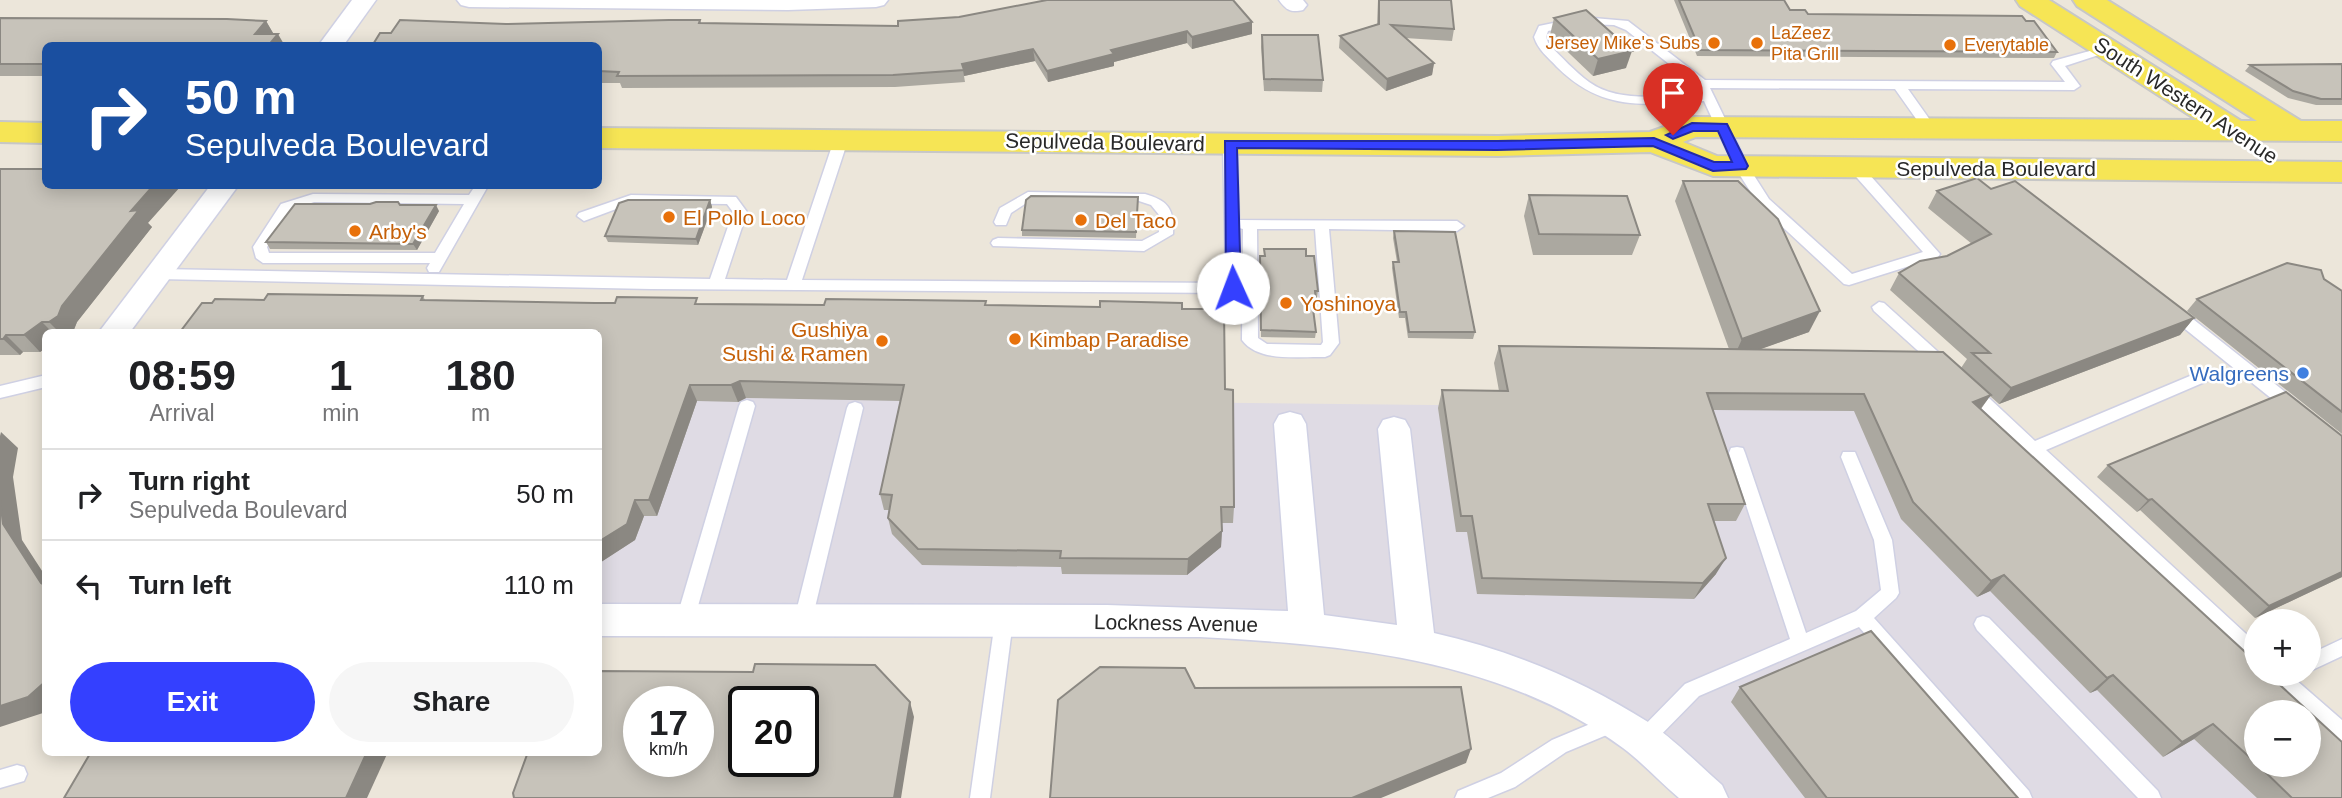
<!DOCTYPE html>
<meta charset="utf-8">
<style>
:root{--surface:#fff;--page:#f6f6f6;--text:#202124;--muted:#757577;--line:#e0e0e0;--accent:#3440ff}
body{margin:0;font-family:Helvetica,sans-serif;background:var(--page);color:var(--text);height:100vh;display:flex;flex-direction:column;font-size:26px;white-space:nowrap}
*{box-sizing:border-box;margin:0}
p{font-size:23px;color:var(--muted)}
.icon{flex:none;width:38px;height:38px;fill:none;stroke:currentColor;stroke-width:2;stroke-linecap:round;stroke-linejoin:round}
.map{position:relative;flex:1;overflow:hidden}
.drawer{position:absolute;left:42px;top:329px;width:560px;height:427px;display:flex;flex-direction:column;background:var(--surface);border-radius:10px;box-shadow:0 4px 18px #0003}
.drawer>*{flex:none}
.guide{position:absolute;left:42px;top:42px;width:560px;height:147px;border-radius:10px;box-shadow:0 4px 18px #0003;background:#1a4fa0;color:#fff;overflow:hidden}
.fabs{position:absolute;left:2244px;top:609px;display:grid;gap:14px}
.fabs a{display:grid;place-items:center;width:77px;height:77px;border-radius:50%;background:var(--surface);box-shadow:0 4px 18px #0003;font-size:35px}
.speed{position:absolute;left:623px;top:686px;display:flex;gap:14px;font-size:35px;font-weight:700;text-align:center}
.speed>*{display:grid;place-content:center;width:91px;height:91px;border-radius:50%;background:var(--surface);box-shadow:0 4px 18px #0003;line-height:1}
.speed small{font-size:18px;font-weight:400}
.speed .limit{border:4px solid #111;border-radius:10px;background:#fff;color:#111}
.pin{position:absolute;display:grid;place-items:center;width:60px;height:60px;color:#fff;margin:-72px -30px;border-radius:50% 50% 50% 0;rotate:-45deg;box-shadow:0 0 7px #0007}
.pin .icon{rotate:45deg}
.me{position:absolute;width:77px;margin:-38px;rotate:358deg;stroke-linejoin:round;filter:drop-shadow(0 0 5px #0008)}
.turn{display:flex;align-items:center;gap:24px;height:147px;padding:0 28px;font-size:32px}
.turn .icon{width:91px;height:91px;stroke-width:2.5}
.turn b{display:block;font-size:49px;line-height:60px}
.eta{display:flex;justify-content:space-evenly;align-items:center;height:119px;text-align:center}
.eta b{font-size:42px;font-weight:800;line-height:49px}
.primary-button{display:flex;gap:14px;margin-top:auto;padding:14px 28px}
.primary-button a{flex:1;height:80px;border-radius:42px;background:var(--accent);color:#fff;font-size:28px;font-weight:800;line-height:80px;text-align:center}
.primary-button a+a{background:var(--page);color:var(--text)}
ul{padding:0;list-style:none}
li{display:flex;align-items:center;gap:21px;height:91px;padding:0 28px;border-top:2px solid var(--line)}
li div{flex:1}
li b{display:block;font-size:26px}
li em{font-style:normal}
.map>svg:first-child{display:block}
.industrial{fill:#dfdbe4}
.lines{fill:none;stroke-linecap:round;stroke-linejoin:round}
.lane-casing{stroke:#cfd0e3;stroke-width:3}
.street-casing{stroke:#cfd0e3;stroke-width:3}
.primary-casing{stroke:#c7c7c7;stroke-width:4}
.lane{fill:#fff;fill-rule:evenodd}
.street{fill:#fff;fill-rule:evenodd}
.primary{fill:#f6e555;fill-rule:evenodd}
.wall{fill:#aba8a0;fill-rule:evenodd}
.shaded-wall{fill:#8b8882}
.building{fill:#c7c3ba;stroke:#8b8882;stroke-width:2;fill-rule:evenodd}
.route{fill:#3440ff;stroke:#222aa6;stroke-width:2}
.food-dot{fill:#e8710a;stroke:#fff;stroke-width:2.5}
.shop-dot{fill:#3f7fe0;stroke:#fff;stroke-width:2.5}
.labels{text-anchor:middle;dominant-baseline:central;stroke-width:5;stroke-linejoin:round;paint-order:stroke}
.far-food-label{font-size:18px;fill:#c56008;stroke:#fff;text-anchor:start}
.street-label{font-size:21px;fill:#292929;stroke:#fff}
.food-label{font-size:21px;fill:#c56008;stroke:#fff;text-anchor:start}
.shop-label{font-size:21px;fill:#366cbe;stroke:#fff;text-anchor:end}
</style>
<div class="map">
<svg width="2342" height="798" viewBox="0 0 2342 798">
<rect width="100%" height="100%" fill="#ece6da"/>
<polygon class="industrial" points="599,396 1974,411 2256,712 2256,765 2308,765 2342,798 1714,798 1688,768 1398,635 599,615"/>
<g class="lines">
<defs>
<g id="lane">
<path d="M1582 17 1628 21 1705 80 2065 82 2051 64 2053 61 2108 46 2114 50 2065 66 2080 86 2074 90 1908 89 1935 127 1929 131 1924 130 1895 89 1710 88 1748 166 1769 199 1852 274 1923 252 1850 170V164H1860L1940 254 1938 257 1849 285 1844 284 1759 205 1734 166 1704 101C1643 104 1604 113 1557 67 1548 57 1538 50 1534 37L1539 26ZM1582 24 1614 25 1626 30 1697 86 1700 94C1665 95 1619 104 1589 82 1574 71 1562 57 1549 45L1546 37 1548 31Z"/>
<path d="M841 136 848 140 802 280 1226 283 1223 143 1230 139 1237 143 1239 220 1457 221 1464 226 1457 231 1329 229 1339 343 1330 355 1325 357C1300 356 1259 363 1242 340L1243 229 1239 228 1240 288 1233 293 651 289 158 279 151 274 158 269 710 279 733 212 727 204 632 203 584 221 577 216 579 213 631 195 736 197 747 212 725 279 787 280 834 140ZM1257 229H1315L1323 342 1321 345 1267 344 1258 338Z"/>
<path d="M475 186H488L439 272H429L427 268 430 263H263L256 258 253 247 281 204 313 194 469 195ZM314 202 464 204 435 253H269L267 247 291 210Z"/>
<path d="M1028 192 1145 194C1169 201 1174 209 1173 234L1144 251 993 246 991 243 993 240 998 238 1142 241 1159 232 1160 216 1151 205 1139 201 1031 200 1011 213 1006 225H996L994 222 1000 208Z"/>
<polygon points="1879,302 1884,303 1947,360 1950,364 1947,368 1937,368 1874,311 1872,307"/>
<polygon points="2174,307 2179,308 2299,403 2301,407 2299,411 2287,411 2169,316 2167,312 2169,308"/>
<polygon points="2209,368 2214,370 2217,374 2214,378 2046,450 2256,643 2256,663 2249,661 1961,389 1969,383 1975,385 2035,441"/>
<polygon points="46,375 46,387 0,398 0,386"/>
<polygon points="747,400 753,402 755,406 694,620 691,626 685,628 679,626 676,620 739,406 741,402"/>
<polygon points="855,402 861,404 863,408 812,620 809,626 803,628 797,626 794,620 847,408 849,404"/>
<polygon points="1737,447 1743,448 1745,453 1806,633 1856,611 1881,590 1874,540 1841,457 1843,452 1855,452 1892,540 1899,593 1896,598 1874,618 2029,791 2032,798 2009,798 1859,627 1699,696 1649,747 1642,750 1635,747 1632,741 1635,735 1685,684 1790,639 1729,453 1731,448"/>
<polygon points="1004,613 1010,615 1013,621 990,798 970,798 995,621 998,615"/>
<polygon points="1983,616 1989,618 2158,791 2161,798 2138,798 1977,630 1974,624 1977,618"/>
<polygon points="2342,639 2342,656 2308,672 2308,655"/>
<polygon points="2273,674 2298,674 2296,680 2342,720 2342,741 2335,738 2273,684 2271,678"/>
<polygon points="1614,714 1621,717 1624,723 1621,729 1566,752 1515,787 1488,798 1455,798 1458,791 1501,773 1552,740"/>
<polygon points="17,765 24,767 27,774 24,781 0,788 0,770"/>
</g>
<g id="street">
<polygon points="352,0 376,0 343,46 318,46"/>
<polygon points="457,0 888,0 884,5 876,7 788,10 469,7 461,5"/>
<path d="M1279 0H1303L1307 5 1303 10C1291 13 1286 10 1279 0Z"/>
<polygon points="210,186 238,186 130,332 99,332"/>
<path d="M1290 412 1301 415 1306 424 1324 615 1397 625 1378 429 1383 420 1394 417 1405 420 1410 429 1434 633C1510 650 1582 680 1648 722 1674 739 1698 764 1722 785L1728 798H1679C1660 782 1643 763 1623 748 1500 658 1347 645 1200 637L598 636V604L1107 605 1288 611 1274 424 1279 415Z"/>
</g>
<g id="primary">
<polygon points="2016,0 2049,0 2241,121 2257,121 2077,6 2073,0 2107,0 2301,121 2342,121 2342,141 1696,137 1683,142 1717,156 2342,162 2342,182 1713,176 1650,152 1498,156 598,148 598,128 1498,136 1650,132 1692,117 2197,120 2020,6"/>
<polygon points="0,122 46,123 46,143 0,142"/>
</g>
</defs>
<use href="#lane" class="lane-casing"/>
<use href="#street" class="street-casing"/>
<use href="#primary" class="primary-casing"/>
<use href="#lane" class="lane"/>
<use href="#street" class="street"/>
<use href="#primary" class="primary"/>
</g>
<g class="wall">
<polygon points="1233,0 1252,34 1192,49 1187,43 1114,62 1114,66 1048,82 1035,61 964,76 965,82 895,87 622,88 620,83 598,83 598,46 391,33 506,24 700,20 701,23 898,26"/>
<polygon points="1378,0 1451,0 1454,29 1452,41 1405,38 1434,63 1432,75 1386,91 1339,48 1340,36 1377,24"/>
<polygon points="1674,0 1784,0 1790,10 1808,14 2026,21 2057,52 2054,58 1697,56"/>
<polygon points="0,18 266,21 273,33 46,46 46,76 0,76"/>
<polygon points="1554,18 1626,68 1593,76 1550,35"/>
<polygon points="1262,35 1323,80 1322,92 1264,91 1261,47"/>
<polygon points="2342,64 2342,105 2316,105 2288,98 2245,71 2250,65"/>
<polygon points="0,169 148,223 152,227 77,322 73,332 46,332 46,348 40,352 23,352 20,355 0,355"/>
<path d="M1683 181 1809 332 1760 349 1961 368 1967 359 1890 290 1899 273 1947 256 1972 244 1928 208 1937 191 1991 189 2194 318 2180 335 1999 404 1990 396 1981 409 2342 798H2257L2194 739 2163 757 2097 690 2090 693 1990 591 1977 597 1901 519 1854 411 1713 410 1745 504 1736 521H1714L1716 574 1694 599 1477 594 1467 532H1456L1438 408 1442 390 1499 391 1494 363 1499 346 1729 349 1675 201ZM2256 712 2308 765H2256Z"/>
<polygon points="1529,195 1640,235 1632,255 1533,255 1524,216"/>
<polygon points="1138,197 1136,238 1022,236 1022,230"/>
<polygon points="710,200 712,207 698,245 608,242 605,236"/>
<polygon points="400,205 439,211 417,250 270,249 266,242"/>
<polygon points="1394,231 1475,332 1473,339 1408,338 1405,318 1399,318 1392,268 1393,262 1397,262 1393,238"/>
<polygon points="1264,249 1306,256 1318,291 1317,298 1316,297 1316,308 1313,308 1316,332 1315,338 1261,337 1260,262 1264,256"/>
<polygon points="2324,279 2342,291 2342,434 2187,311 2197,299"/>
<polygon points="423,296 425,300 595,303 986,305 1182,309 1225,389 1234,507 1233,523 1222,523 1221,547 1187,575 1062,574 1061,567 922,565 892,534 888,518 889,510 884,510 880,494 900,401 746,398 738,402 697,401 657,516 644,516 635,540 598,564 598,332 212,303 264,300"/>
<polygon points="2342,436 2342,577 2255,618 2140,510 2137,512 2097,477 2108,465"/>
<polygon points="1740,687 2018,798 1805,798 1731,702"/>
</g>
<g class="shaded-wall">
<polygon points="266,21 273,33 262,45 255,34"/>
<polygon points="1252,22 1252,34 1192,49 1192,37"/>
<polygon points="1187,31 1187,43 1114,62 1114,66 1048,82 1047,71 1111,50"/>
<polygon points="278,34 285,46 268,46"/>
<polygon points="1033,49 1035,61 964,76 962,64"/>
<polygon points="1632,51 1626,68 1593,76 1598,59"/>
<polygon points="1434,63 1432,75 1386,91 1387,79"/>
<polygon points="153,186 181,186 148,223 152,227 77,322 73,332 59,332 49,322 131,211"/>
<polygon points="710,200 712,207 698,245 696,239"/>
<polygon points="436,205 439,211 417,250 413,244"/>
<polygon points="1820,311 1809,332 1733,359 1742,339"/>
<polygon points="2194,318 2180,335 1999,404 2011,388"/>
<polygon points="42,322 52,332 46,332 46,348 40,352 24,335"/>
<polygon points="6,335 23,352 20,355 3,339"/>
<polygon points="740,381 746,398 738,402 731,385"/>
<polygon points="690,385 697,401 657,516 649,500"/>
<polygon points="1991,395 1978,412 1973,402"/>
<polygon points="1,432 18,448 13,477 22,540 46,577 46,587 41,583 3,524 0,499 0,436"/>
<polygon points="2152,499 2140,510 2137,512 2148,500"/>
<polygon points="635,500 644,516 635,540 598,564 598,542"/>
<polygon points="1222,531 1221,547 1187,575 1188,559"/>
<polygon points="1726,558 1716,574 1694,599 1703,583"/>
<polygon points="2342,572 2342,577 2255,618 2269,606"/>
<polygon points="2004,575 1990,591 1977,597 1991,581"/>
<polygon points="2113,675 2097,690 2090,693 2107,678"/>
<polygon points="46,681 46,712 0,727 0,706"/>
<polygon points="910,702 914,717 901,798 894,798"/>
<polygon points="2213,724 2194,739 2163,757 2182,742"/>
<polygon points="1471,749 1466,763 1381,798 1352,798"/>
<polygon points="367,752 388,752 367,798 346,798"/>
</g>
<g class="building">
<polygon points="1047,0 1233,0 1252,22 1192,37 1187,31 1111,50 1114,54 1047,71 1033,49 962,64 964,70 893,75 617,76 619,72 598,71 598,46 372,46 380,33 391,33 400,20 506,24 669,20 700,20 699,23 898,26 898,21 959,17"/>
<polygon points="1379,0 1451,0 1454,29 1391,25 1434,63 1387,79 1340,36 1379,24"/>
<polygon points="1679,0 1784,0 1790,10 1805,10 1808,14 2022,16 2026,21 2034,21 2057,52 1700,50"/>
<polygon points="1586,10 1632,51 1598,59 1554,18"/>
<polygon points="0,18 227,19 266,21 255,34 278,34 268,46 46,46 46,64 0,64"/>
<polygon points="1262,35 1318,35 1323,80 1264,79"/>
<polygon points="2342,64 2342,99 2321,99 2293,91 2250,65"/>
<polygon points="0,169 46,169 46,186 153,186 131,211 139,210 62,306 58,316 49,322 42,322 24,335 6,335 3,339 0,339"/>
<polygon points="1977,178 1991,189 2015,181 2194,318 2011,388 1972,353 1990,353 1899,273 1920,261 1947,256 1991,234 1937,191"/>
<polygon points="1683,181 1738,181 1778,219 1820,311 1742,339"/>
<polygon points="1529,195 1627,196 1640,235 1539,234"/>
<polygon points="1031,196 1138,197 1136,232 1022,230 1026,200"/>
<polygon points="628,200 710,200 696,239 605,236 619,203"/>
<polygon points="376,202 398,202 400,205 436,205 413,244 266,242 295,204 370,204"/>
<polygon points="1394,231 1455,232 1475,332 1409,332 1406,312 1400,312 1393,262 1399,262"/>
<polygon points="1264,249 1306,249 1306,256 1314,256 1318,291 1315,291 1316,302 1312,301 1316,332 1261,330 1260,256 1265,256"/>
<polygon points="2287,263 2321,270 2324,279 2342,291 2342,412 2197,299"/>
<polygon points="268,294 423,296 421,300 595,303 615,303 617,297 697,298 695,304 824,305 826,299 986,301 985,305 1100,307 1100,301 1182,303 1182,309 1224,309 1225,389 1233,390 1234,507 1221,507 1222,531 1188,559 1060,558 1061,551 918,549 888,518 892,495 880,494 904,385 740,381 731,385 690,385 649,500 635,500 627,524 598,542 598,332 180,332 202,303 212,303 215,299 264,300"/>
<polygon points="1499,346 1943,352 1991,395 1973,402 2256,662 2256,674 2268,674 2342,742 2342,798 2292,798 2258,765 2308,765 2308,712 2256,712 2256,763 2213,724 2182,742 2113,675 2107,678 2004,575 1991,581 1913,502 1864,394 1707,393 1745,504 1708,504 1726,558 1703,583 1482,578 1472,516 1461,516 1442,390 1508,391"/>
<polygon points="2286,392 2342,436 2342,572 2269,606 2152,499 2148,500 2108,465"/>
<polygon points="0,499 3,524 41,583 46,586 46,681 28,697 0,706"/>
<polygon points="1871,631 2018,798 1827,798 1740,687"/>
<path d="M755 664 875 665 910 702 894 798H514L513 793 528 752H598V671L753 672ZM639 702H698V761H639ZM744 702H803V761H744Z"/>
<polygon points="1100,667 1185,668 1195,688 1461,687 1471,749 1352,798 1050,798 1058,700"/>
<polygon points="91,752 367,752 346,798 64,798"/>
</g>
<polygon class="route" points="1692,123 1727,124 1748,166 1746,169 1713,171 1653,146 1497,150 1237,148 1241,288 1233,293 1226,288 1225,141 1497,141 1654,138 1714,162 1732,162 1718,131 1693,131 1673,139 1666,135"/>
<g class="food-dot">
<circle cx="1714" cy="43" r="7"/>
<circle cx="1757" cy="43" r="7"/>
<circle cx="1950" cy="45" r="7"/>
<circle cx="669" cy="217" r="7"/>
<circle cx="1081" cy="220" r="7"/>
<circle cx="355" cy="231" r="7"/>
<circle cx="1286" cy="303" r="7"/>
<circle cx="1015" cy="339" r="7"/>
<circle cx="882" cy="341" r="7"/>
</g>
<circle class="shop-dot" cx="2303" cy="373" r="7"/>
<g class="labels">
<g class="far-food-label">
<text x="1771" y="33">LaZeez<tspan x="1771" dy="21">Pita Grill</tspan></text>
<text x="1700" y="43" text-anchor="end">Jersey Mike's Subs</text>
<text x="1964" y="45">Everytable</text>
</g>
<g class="street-label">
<text transform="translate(2186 100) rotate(33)">South Western Avenue</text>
<text transform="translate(1105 142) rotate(1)">Sepulveda Boulevard</text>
<text x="1996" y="168">Sepulveda Boulevard</text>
<text transform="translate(1176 623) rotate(1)">Lockness Avenue</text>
</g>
<g class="food-label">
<text x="683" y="217">El Pollo Loco</text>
<text x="1095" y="220">Del Taco</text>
<text x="369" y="231">Arby's</text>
<text x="1300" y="303">Yoshinoya</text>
<text x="868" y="329" text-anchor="end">Gushiya<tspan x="868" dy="24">Sushi &amp; Ramen</tspan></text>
<text x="1029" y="339">Kimbap Paradise</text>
</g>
<g class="shop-label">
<text x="2289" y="373">Walgreens</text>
</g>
</g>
</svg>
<div class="fabs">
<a>+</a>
<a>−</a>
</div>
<div class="speed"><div>17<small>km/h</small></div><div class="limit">20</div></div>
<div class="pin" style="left:1673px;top:135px;background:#d93025"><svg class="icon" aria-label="arrive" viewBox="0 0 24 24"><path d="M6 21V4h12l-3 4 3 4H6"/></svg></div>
<svg class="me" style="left:1233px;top:288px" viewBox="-20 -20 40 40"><circle r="19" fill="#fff"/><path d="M0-13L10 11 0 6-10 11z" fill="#3440ff"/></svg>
<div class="guide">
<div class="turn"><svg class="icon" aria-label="right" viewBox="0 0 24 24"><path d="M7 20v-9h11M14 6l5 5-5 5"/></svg><div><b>50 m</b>Sepulveda Boulevard</div></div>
</div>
<section class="drawer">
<div class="eta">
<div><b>08:59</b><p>Arrival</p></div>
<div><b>1</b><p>min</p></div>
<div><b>180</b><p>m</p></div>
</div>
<ul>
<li><svg class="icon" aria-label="right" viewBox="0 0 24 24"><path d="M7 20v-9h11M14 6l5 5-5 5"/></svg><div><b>Turn right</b><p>Sepulveda Boulevard</p></div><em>50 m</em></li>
<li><svg class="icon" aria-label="left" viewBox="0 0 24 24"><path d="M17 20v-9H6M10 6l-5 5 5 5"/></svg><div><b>Turn left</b></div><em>110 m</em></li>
</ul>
<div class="primary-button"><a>Exit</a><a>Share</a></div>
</section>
</div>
